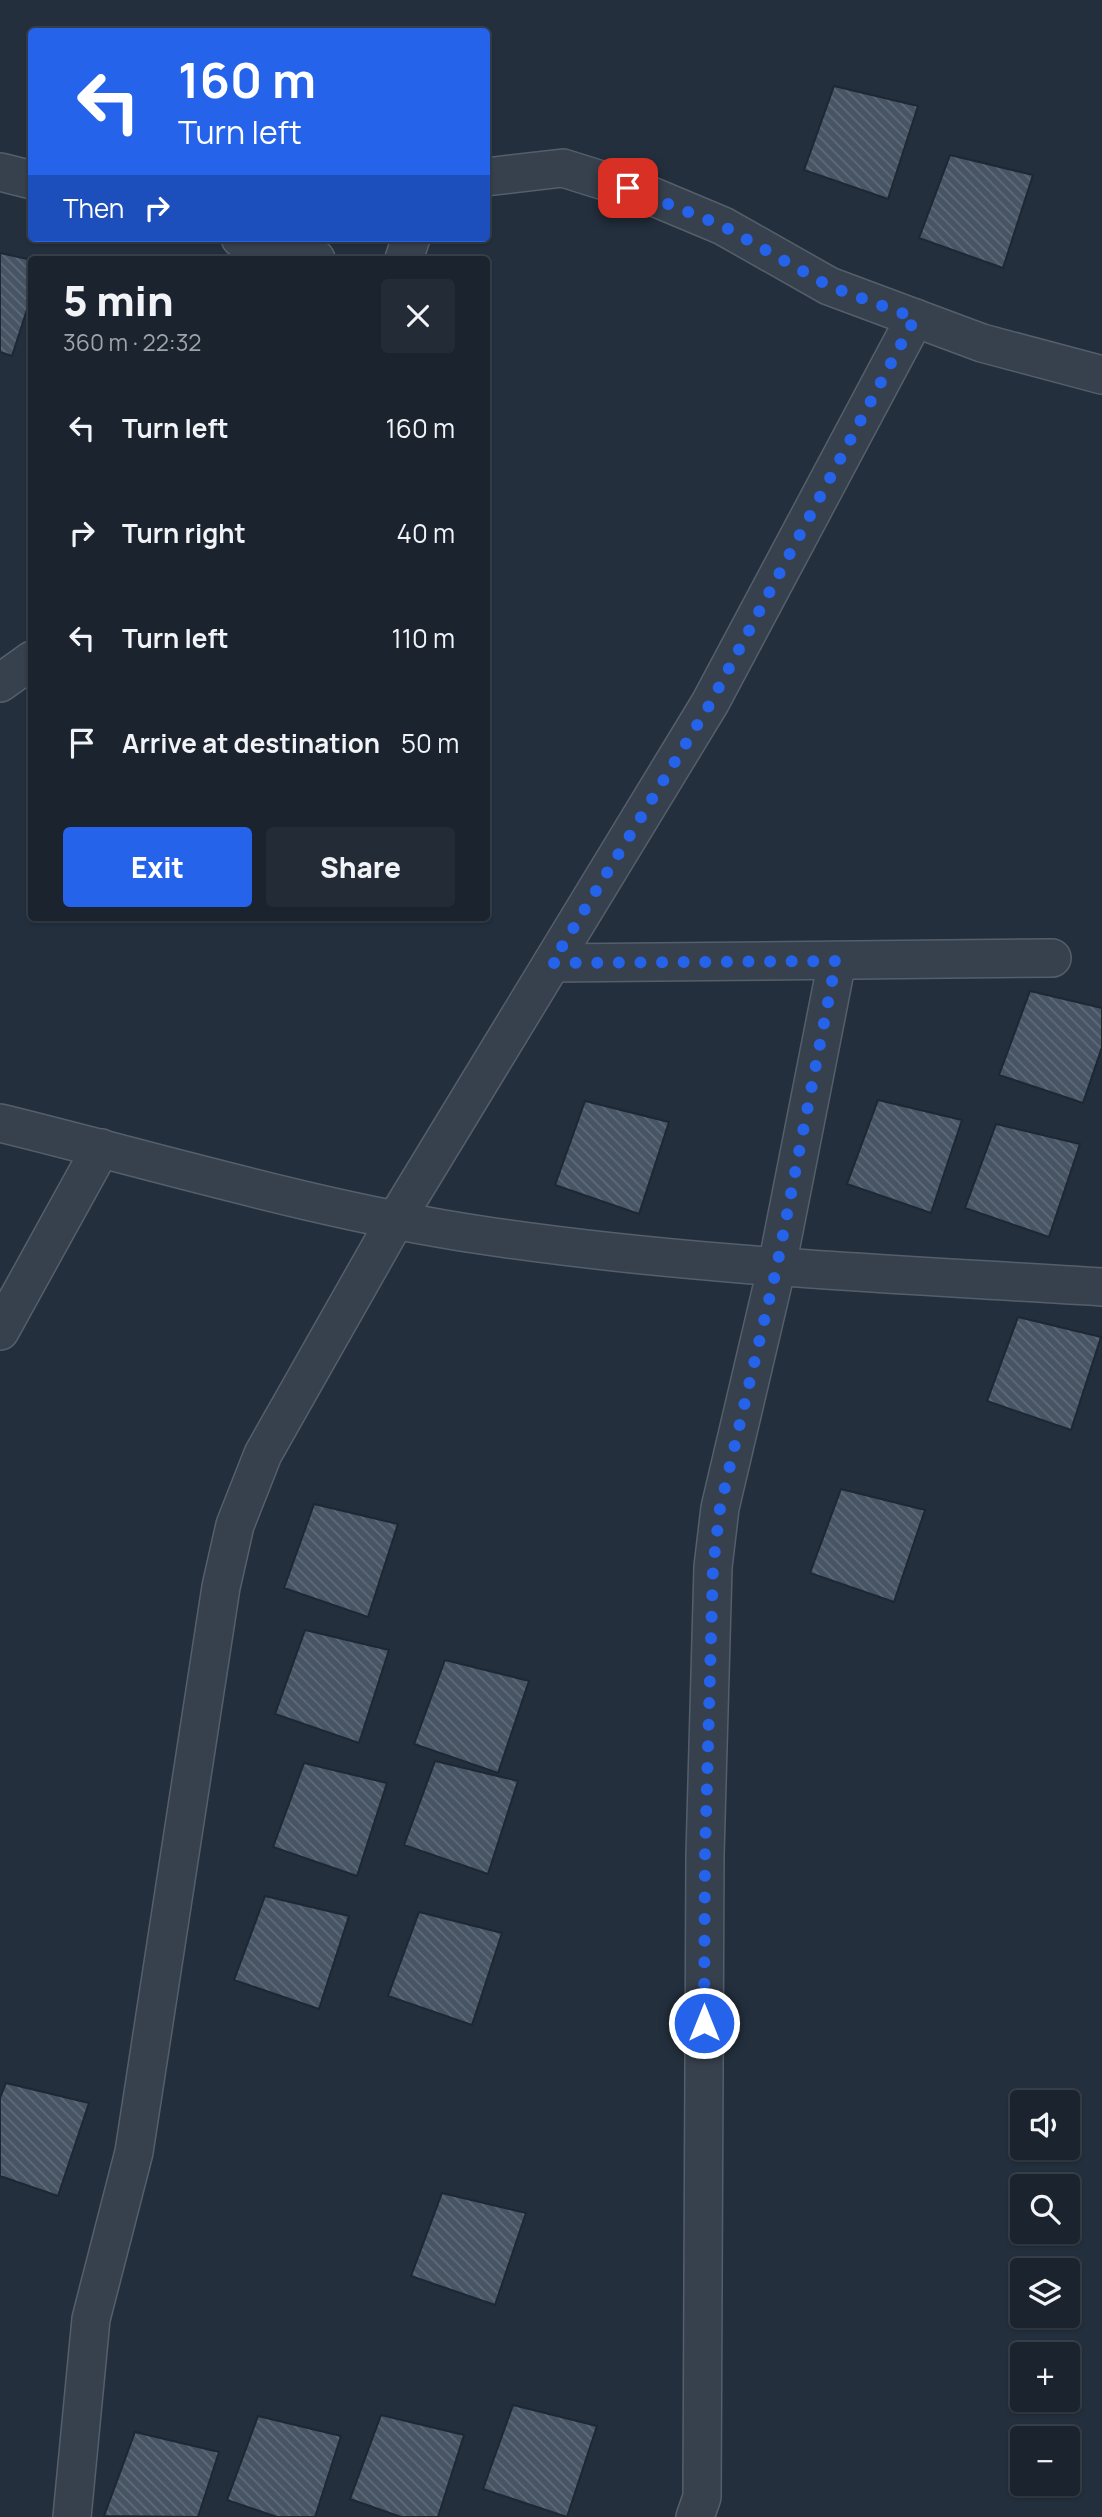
<!DOCTYPE html>
<meta charset="utf-8">
<style>
:root{--surface:#1a232e;--page:#232b36;--text:#f1f3f6;--muted:#9fa4aa;--line:#38404a;--accent:#2563eb}
body{margin:0;font-family:Manrope,sans-serif;background:var(--page);color:var(--text);height:100vh;display:flex;flex-direction:column;font-size:26px;white-space:nowrap}
*{box-sizing:border-box;margin:0}
p{font-size:23px;color:var(--muted)}
.icon{flex:none;width:38px;height:38px;fill:none;stroke:currentColor;stroke-width:2;stroke-linecap:round;stroke-linejoin:round}
.map{position:relative;flex:1;overflow:hidden}
.drawer{position:absolute;left:28px;top:256px;width:462px;height:665px;display:flex;flex-direction:column;background:var(--surface);border-radius:7px;box-shadow:0 2px 5px #0004,0 0 0 2px var(--line)}
.drawer>*{flex:none}
.banner{position:absolute;left:28px;top:28px;width:462px;height:214px;border-radius:7px;box-shadow:0 2px 5px #0004,0 0 0 2px var(--line);background:#2563eb;color:#fff;overflow:hidden}
.controls{position:absolute;left:1010px;top:2090px;display:grid;gap:14px}
.controls a{display:grid;place-items:center;width:70px;height:70px;border-radius:7px;background:var(--surface);box-shadow:0 2px 5px #0004,0 0 0 2px var(--line);font-size:35px}
.pin{position:absolute;display:grid;place-items:center;width:60px;height:60px;color:#fff;margin:-30px;border-radius:14px;box-shadow:0 4px 10px #0006}
.me{position:absolute;width:77px;margin:-38px;rotate:0deg;stroke-linejoin:round;filter:drop-shadow(0 0 5px #0008)}
.turn{display:flex;align-items:center;gap:24px;height:147px;padding:0 35px;font-size:32px}
.turn .icon{width:91px;height:91px;stroke-width:2.5}
.turn b{display:block;font-size:49px;line-height:60px}
.then{display:flex;align-items:center;height:66px;padding:0 35px;background:#0003;gap:14px;font-size:26px}
.round{display:grid;place-items:center;flex:none;width:74px;height:74px;border-radius:7px;background:var(--page)}
.head{display:flex;align-items:center;justify-content:space-between;height:119px;padding:0 35px}
h1{font-size:42px;font-weight:800;line-height:52px}
.action{display:flex;gap:14px;margin-top:auto;padding:14px 35px}
.action a{flex:1;height:80px;border-radius:7px;background:var(--accent);color:#fff;font-size:28px;font-weight:800;line-height:80px;text-align:center}
.action a+a{background:var(--page);color:var(--text)}
ul{padding:0;list-style:none}
li{display:flex;align-items:center;gap:21px;height:105px;padding:0 35px}
li div{flex:1}
li b{display:block;font-size:26px}
li em{font-style:normal}
.map>svg:first-child{display:block}
.building{fill:url(#building-back-hatch);stroke:#1e2834;stroke-width:2}
.lines{fill:none;stroke-linecap:round;stroke-linejoin:round}
.minor-casing{stroke:#555f6b;stroke-width:40}
.minor{stroke:#37414d;stroke-width:37}
.route{stroke:#2563eb;stroke-width:12;stroke-dasharray:0 21.6}
</style>
<div class="map">
<svg width="1102" height="2517" viewBox="0 0 1102 2517">
<defs>
<pattern id="building-back-hatch" width="6" height="6" patternUnits="userSpaceOnUse" patternTransform="scale(1.75)"><rect width="6" height="6" fill="#475464"/><path d="M-1 5l2 2M0 0l6 6M5-1l2 2" fill="none" stroke="#5f6b79"/></pattern>
</defs>
<rect width="100%" height="100%" fill="#232f3d"/>
<g class="building">
<polygon points="834,86 918,106 888,199 804,170"/>
<polygon points="950,155 1033,175 1003,268 919,238"/>
<polygon points="0,253 32,260 32,294 12,356 0,352"/>
<polygon points="1030,991 1102,1008 1102,1047 1083,1103 999,1075"/>
<polygon points="878,1100 962,1120 931,1213 847,1184"/>
<polygon points="585,1101 669,1122 639,1214 555,1185"/>
<polygon points="996,1124 1080,1144 1049,1237 965,1208"/>
<polygon points="1018,1317 1101,1337 1071,1430 987,1401"/>
<polygon points="841,1489 925,1510 894,1602 810,1573"/>
<polygon points="314,1504 398,1524 368,1617 284,1588"/>
<polygon points="305,1630 389,1650 359,1743 275,1714"/>
<polygon points="445,1660 529,1681 498,1773 414,1744"/>
<polygon points="435,1761 518,1781 488,1874 404,1845"/>
<polygon points="304,1763 387,1783 357,1876 273,1847"/>
<polygon points="265,1896 349,1916 319,2009 234,1980"/>
<polygon points="419,1912 502,1933 472,2025 388,1996"/>
<polygon points="6,2083 89,2103 58,2196 0,2176 0,2098"/>
<polygon points="442,2193 526,2213 495,2305 411,2276"/>
<polygon points="513,2405 597,2426 567,2517 483,2489"/>
<polygon points="381,2415 464,2435 438,2517 401,2517 350,2499"/>
<polygon points="258,2416 341,2436 315,2517 277,2517 227,2500"/>
<polygon points="135,2432 219,2452 198,2517 104,2516"/>
</g>
<g class="lines">
<defs>
<g id="minor">
<polyline points="0,172 32,180"/>
<polyline points="486,177 563,168 649,195 723,226 829,286 982,343 1102,375"/>
<polyline points="240,238 316,259"/>
<polyline points="404,259 411,238"/>
<polyline points="0,683 32,660"/>
<polyline points="552,963 1052,958"/>
<path d="M0 1123C159 1162 320 1211 481 1235 687 1266 895 1274 1102 1287"/>
<polyline points="0,1331 101,1148"/>
<polyline points="72,2517 91,2319 134,2152 221,1587 235,1525 263,1454 395,1221 710,703 915,318"/>
<polyline points="695,2517 702,2497 705,1855 713,1567 720,1508 777,1266 837,961"/>
</g>
</defs>
<use href="#minor" class="minor-casing"/>
<use href="#minor" class="minor"/>
</g>
<g class="lines">
<polyline class="route" points="628,188 723,226 829,286 915,318 710,704 552,963 836,961 777,1266 720,1508 713,1567 705,1855 704,2023"/>
</g>
</svg>
<div class="controls">
<a><svg class="icon" aria-label="sound" viewBox="0 0 24 24"><path d="M4 9h4l5-4v14l-5-4H4zM17 9q2 3 0 6"/></svg></a>
<a><svg class="icon" aria-label="search" viewBox="0 0 24 24"><circle cx="10" cy="10" r="6"/><path d="M15 15l6 6"/></svg></a>
<a><svg class="icon" aria-label="layers" viewBox="0 0 24 24"><path d="M12 4l9 5-9 5-9-5zM3 14l9 5 9-5"/></svg></a>
<a>+</a>
<a>−</a>
</div>
<div class="pin" style="left:628px;top:188px;background:#d93025"><svg class="icon" aria-label="arrive" viewBox="0 0 24 24"><path d="M6 21V4h12l-3 4 3 4H6"/></svg></div>
<svg class="me" style="left:704px;top:2023px" viewBox="-20 -20 40 40"><circle r="17" fill="#2563eb" stroke="#fff" stroke-width="3"/><path d="M0-11L8 9 0 5-8 9z" fill="#fff"/></svg>
<div class="banner">
<div class="turn"><svg class="icon" aria-label="left" viewBox="0 0 24 24"><path d="M17 20v-9H6M10 6l-5 5 5 5"/></svg><div><b>160 m</b>Turn left</div></div>
<div class="then">Then<svg class="icon" aria-label="right" viewBox="0 0 24 24"><path d="M7 20v-9h11M14 6l5 5-5 5"/></svg></div>
</div>
<section class="drawer">
<div class="head"><div><h1>5 min</h1><p>360 m · 22:32</p></div><a class="round"><svg class="icon" aria-label="close" viewBox="0 0 24 24"><path d="M6 6l12 12M18 6L6 18"/></svg></a></div>
<ul>
<li><svg class="icon" aria-label="left" viewBox="0 0 24 24"><path d="M17 20v-9H6M10 6l-5 5 5 5"/></svg><div><b>Turn left</b></div><em>160 m</em></li>
<li><svg class="icon" aria-label="right" viewBox="0 0 24 24"><path d="M7 20v-9h11M14 6l5 5-5 5"/></svg><div><b>Turn right</b></div><em>40 m</em></li>
<li><svg class="icon" aria-label="left" viewBox="0 0 24 24"><path d="M17 20v-9H6M10 6l-5 5 5 5"/></svg><div><b>Turn left</b></div><em>110 m</em></li>
<li><svg class="icon" aria-label="arrive" viewBox="0 0 24 24"><path d="M6 21V4h12l-3 4 3 4H6"/></svg><div><b>Arrive at destination</b></div><em>50 m</em></li>
</ul>
<div class="action"><a>Exit</a><a>Share</a></div>
</section>
</div>
